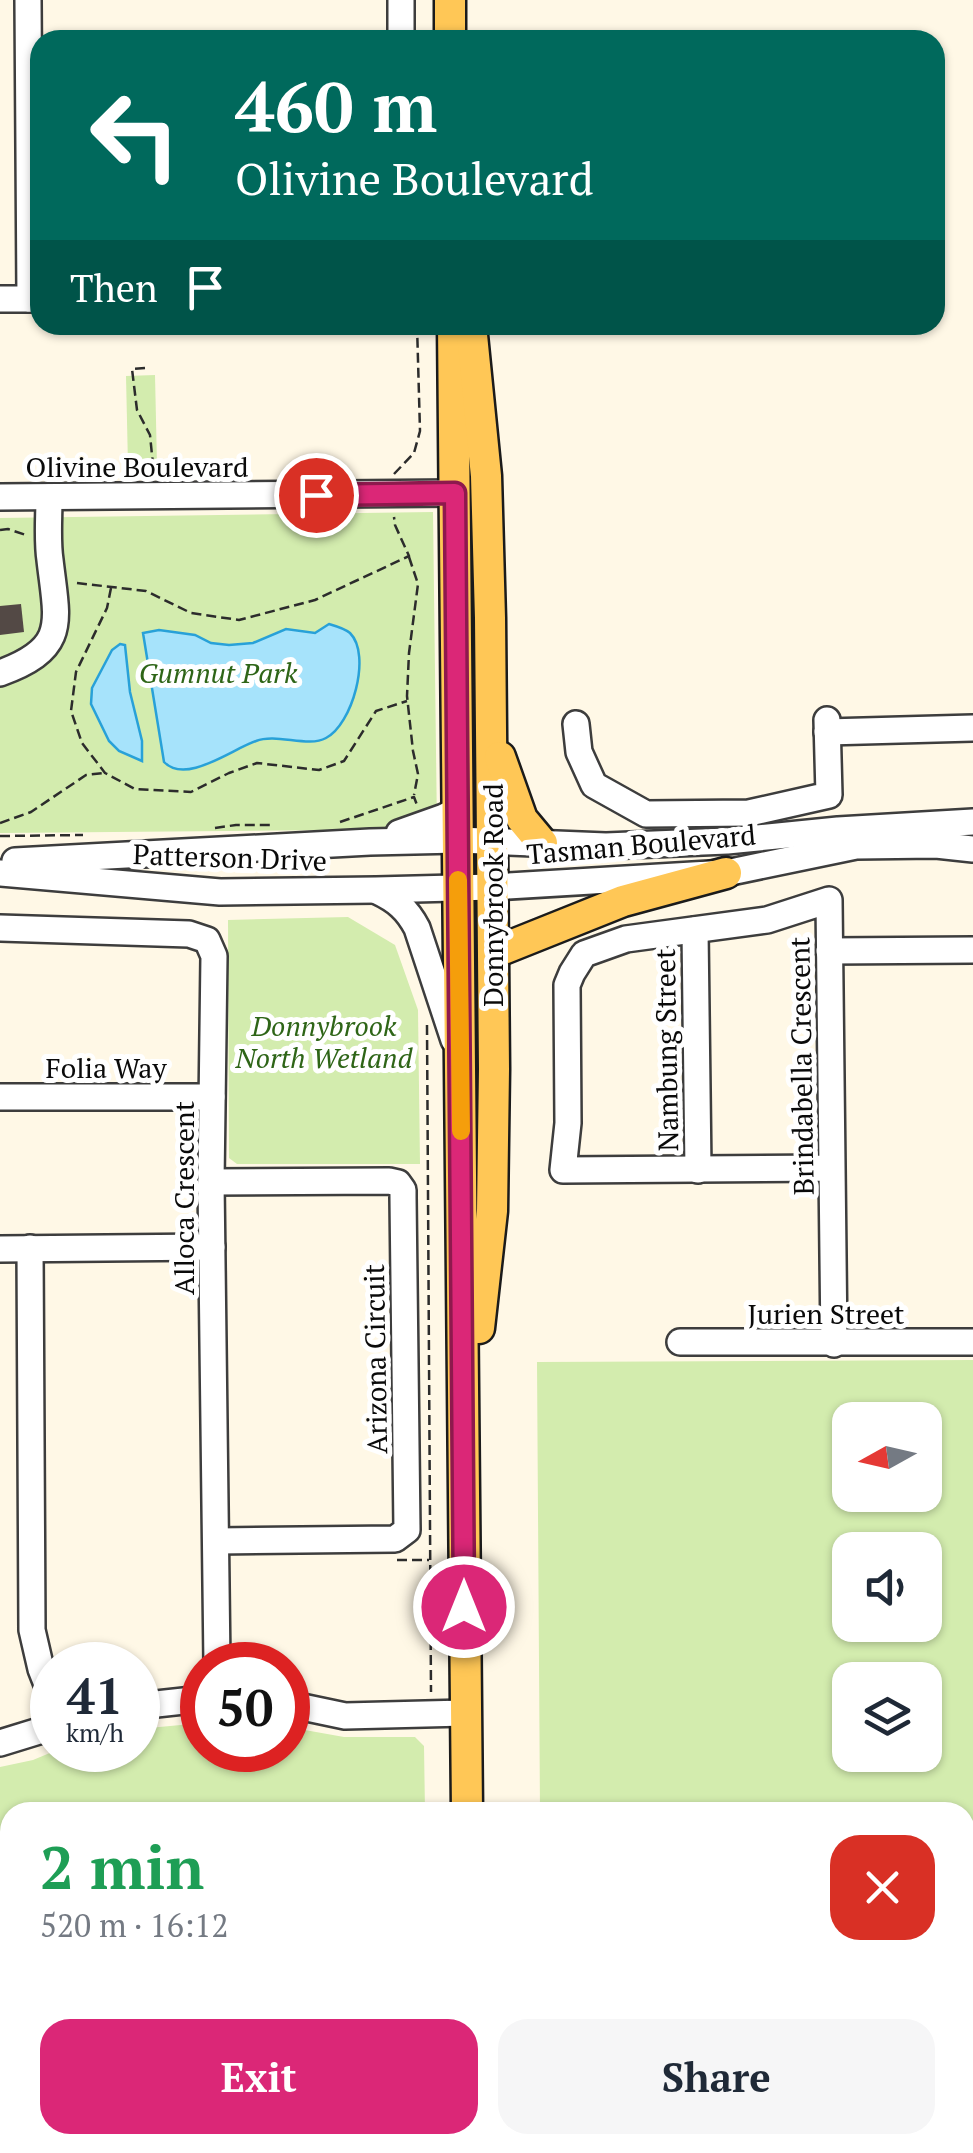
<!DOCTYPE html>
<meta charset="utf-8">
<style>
:root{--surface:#fff;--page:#f6f6f7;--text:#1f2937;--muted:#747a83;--accent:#db2777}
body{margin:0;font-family:"PT Serif",serif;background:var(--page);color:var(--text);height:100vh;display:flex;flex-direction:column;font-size:38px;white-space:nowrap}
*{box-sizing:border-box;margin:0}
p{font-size:32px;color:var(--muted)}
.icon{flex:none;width:55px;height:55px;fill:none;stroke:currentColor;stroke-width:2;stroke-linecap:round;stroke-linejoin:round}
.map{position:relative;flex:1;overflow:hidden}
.sheet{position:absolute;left:0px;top:1802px;width:975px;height:352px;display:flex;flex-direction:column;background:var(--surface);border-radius:30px 30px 0 0;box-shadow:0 2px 8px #0004}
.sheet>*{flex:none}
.hud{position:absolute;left:30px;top:30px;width:915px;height:305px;border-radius:30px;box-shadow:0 2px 8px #0004;background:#00695c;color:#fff;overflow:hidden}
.needle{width:65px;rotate:262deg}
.controls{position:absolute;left:832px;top:1402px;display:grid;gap:20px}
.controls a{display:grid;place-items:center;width:110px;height:110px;border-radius:20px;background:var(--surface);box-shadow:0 2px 8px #0004;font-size:50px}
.speed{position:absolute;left:30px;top:1642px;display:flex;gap:20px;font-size:50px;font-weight:700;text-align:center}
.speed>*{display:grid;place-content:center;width:130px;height:130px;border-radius:50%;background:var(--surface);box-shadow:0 2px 8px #0004;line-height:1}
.speed small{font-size:25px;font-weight:400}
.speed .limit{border:15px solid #d22;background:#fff;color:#111}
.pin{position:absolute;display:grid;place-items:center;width:85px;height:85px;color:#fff;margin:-42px;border:5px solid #fff;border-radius:50%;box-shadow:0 2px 10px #0007}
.me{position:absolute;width:110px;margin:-55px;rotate:0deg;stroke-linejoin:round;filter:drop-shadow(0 0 8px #0008)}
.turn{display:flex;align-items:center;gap:35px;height:210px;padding:0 40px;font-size:45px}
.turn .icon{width:130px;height:130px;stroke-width:2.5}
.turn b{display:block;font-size:70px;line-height:85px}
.then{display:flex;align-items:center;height:95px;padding:0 40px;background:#0003;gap:20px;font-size:38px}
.round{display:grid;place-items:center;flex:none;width:105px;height:105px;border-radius:30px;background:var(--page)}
.headline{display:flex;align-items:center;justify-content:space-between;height:170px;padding:0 40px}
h1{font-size:60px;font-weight:700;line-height:75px;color:#1e9e55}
.button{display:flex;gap:20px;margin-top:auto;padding:20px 40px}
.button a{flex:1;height:115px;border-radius:30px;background:var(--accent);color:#fff;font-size:40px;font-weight:700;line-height:115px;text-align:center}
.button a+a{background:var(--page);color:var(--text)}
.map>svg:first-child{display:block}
.green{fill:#d3ecae;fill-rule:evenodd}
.water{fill:#a6e3fb;stroke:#28a1d8;stroke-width:2.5}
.building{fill:#534945}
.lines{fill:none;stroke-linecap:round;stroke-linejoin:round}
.minor-casing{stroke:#3d3d3d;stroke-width:30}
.major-casing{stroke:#1b1b1b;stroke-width:35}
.path{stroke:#2c2c2c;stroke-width:2.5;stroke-dasharray:10 5;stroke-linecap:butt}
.minor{stroke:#fff;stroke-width:25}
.major{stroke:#ffc756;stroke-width:30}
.route-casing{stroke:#8e194d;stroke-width:25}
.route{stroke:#db2777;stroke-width:18}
.slow{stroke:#f59e0b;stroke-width:18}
.labels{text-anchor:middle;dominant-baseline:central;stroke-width:10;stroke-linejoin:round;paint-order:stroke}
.street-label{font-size:28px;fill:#0a0a0a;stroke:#fff}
.park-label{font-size:28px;font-style:italic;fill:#2e6517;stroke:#fff}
</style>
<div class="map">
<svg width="973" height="2153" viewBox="0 0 973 2153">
<rect width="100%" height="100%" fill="#fff8e6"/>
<g class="green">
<polygon points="155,375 157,465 128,466 126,376"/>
<polygon points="433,512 437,829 0,833 0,518"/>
<polygon points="348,917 395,945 418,1010 420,1164 237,1164 229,1158 228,920"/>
<path d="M973 1360V2153H543V2145H965V1812H540L537 1362ZM925 1420V1495H850V1420ZM925 1550V1625H850V1550ZM925 1680V1755H850V1680Z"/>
<polygon points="202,1723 202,1750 288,1750 288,1727 344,1737 415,1737 424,1746 425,1812 10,1812 10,2036 0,2036 0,1767 33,1760 57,1750 138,1750 138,1729"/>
</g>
<g class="water">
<path d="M329 624C336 626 344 628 350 633 372 655 352 725 326 738 308 748 277 733 256 741 232 749 186 785 164 762L143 633 159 630 195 635 211 643 229 645 253 643 286 629 315 633Z"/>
<polygon points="120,644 125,645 130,692 142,741 142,761 119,751 109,741 91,704 92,688 112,650"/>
</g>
<polygon class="building" points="21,604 24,632 0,635 0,606"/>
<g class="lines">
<defs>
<g id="minor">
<polyline points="28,0 30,299"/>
<polyline points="401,0 401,40"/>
<polyline points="0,299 40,299"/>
<polyline points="0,497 455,493"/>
<path d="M0 673C69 648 57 622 50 560 47 540 49 518 49 497"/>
<polyline points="576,724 579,752 594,785 646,814 749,813 829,795 827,720"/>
<polyline points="827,732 973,728"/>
<polyline points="399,833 444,817 458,810"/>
<polyline points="15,861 370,842 458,840 606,846 727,841 838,830 973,822"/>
<polyline points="0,873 220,892 376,890 493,887 726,873 856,846 936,845 973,849"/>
<path d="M377 891C396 900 407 909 417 928L454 1040"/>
<polyline points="0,928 189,934 207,940 214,956 211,1182 217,1665"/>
<polyline points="695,930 698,1170"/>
<polyline points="829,951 973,950"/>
<polyline points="0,1097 212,1097"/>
<polyline points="832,1168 563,1170 568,1123 567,985 572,973 584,954 626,939 767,920 829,900 834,1344"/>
<polyline points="211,1182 389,1181 398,1183 403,1190 403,1197 407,1530 395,1539 217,1541"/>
<polyline points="30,1248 32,1630 41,1669 52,1697"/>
<polyline points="0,1249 212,1247"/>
<polyline points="680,1342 973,1342"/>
<polyline points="288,1704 345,1716 465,1713"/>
<polyline points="138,1706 202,1699"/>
<polyline points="0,1743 52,1727"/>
<polyline points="0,2056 10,2056"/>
<polyline points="224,2145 224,2153"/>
<polyline points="413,2145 413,2153"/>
<polyline points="40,2153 40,2145"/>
</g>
<g id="major">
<polyline points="450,0 450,40"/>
<polyline points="453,325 467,1812"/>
<polyline points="471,325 486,476 490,618 492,841 494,1069 492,1211 479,1328"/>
<polyline points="500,757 522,819 542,843"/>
<polyline points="493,953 623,901 726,873"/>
<polyline points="470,2145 470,2153"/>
</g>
</defs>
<use href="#minor" class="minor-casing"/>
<use href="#major" class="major-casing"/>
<g class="path">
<polyline points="145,368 132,369 137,410 150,435 154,475"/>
<polyline points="394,474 414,453 420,431 417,325"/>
<polyline points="0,530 8,529 26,535"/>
<polyline points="409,557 418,584 409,653 407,696 413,751 418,774 414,795"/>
<polyline points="77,583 146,591 191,613 239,620 315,600 409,556 395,525 394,517"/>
<polyline points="111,588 107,608 76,672 71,711 82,743 105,773 135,789 191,792 229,773 257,763 319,770 344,761 376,711 407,701"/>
<polyline points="340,822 414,797 417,805"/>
<polyline points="0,823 31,812 86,775 103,773"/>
<polyline points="215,828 236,825 272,825"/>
<polyline points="0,836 83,835"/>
<polyline points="427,1025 431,1692"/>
<polyline points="397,1560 429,1560"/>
</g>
<use href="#minor" class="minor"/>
<use href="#major" class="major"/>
</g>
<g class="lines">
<defs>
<polyline id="route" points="316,495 455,493 464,1607"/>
</defs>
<use href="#route" class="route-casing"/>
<use href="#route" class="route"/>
<polyline class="slow" points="458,880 461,1131"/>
</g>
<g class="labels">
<g class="street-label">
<text x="137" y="466">Olivine Boulevard</text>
<text transform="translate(641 844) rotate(-5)">Tasman Boulevard</text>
<text transform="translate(230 857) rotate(2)">Patterson Drive</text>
<text transform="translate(492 895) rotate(-90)">Donnybrook Road</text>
<text transform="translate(666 1050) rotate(-91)">Nambung Street</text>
<text transform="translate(801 1066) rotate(-91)">Brindabella Crescent</text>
<text x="106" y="1067">Folia Way</text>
<text transform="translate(183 1198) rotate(-90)">Alloca Crescent</text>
<text x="826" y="1313">Jurien Street</text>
<text transform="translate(375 1359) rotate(-91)">Arizona Circuit</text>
</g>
<g class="park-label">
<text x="218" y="672">Gumnut Park</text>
<text x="324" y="1025">Donnybrook<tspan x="324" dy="32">North Wetland</tspan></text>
</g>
</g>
</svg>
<div class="controls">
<a><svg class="needle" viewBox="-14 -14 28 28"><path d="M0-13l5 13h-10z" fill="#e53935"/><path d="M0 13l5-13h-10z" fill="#747a83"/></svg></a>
<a><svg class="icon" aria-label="sound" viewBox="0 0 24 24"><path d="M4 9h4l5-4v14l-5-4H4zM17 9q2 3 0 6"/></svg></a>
<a><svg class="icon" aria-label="layers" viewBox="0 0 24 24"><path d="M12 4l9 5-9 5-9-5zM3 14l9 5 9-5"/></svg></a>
</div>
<div class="speed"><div>41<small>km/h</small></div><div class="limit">50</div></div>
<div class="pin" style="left:316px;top:495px;background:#d93025"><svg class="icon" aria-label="arrive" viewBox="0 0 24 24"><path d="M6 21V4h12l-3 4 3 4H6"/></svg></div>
<svg class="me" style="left:464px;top:1607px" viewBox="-20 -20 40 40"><circle r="17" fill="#db2777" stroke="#fff" stroke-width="3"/><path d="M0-11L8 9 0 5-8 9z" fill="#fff"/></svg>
<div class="hud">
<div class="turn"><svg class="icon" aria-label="left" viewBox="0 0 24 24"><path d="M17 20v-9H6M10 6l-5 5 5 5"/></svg><div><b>460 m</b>Olivine Boulevard</div></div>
<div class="then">Then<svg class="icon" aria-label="arrive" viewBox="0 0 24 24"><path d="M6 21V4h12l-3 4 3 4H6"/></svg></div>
</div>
<section class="sheet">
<div class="headline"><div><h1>2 min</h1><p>520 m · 16:12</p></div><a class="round" style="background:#d93025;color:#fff"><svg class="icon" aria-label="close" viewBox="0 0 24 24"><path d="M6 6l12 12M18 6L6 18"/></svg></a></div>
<div class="button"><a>Exit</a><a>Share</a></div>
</section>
</div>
